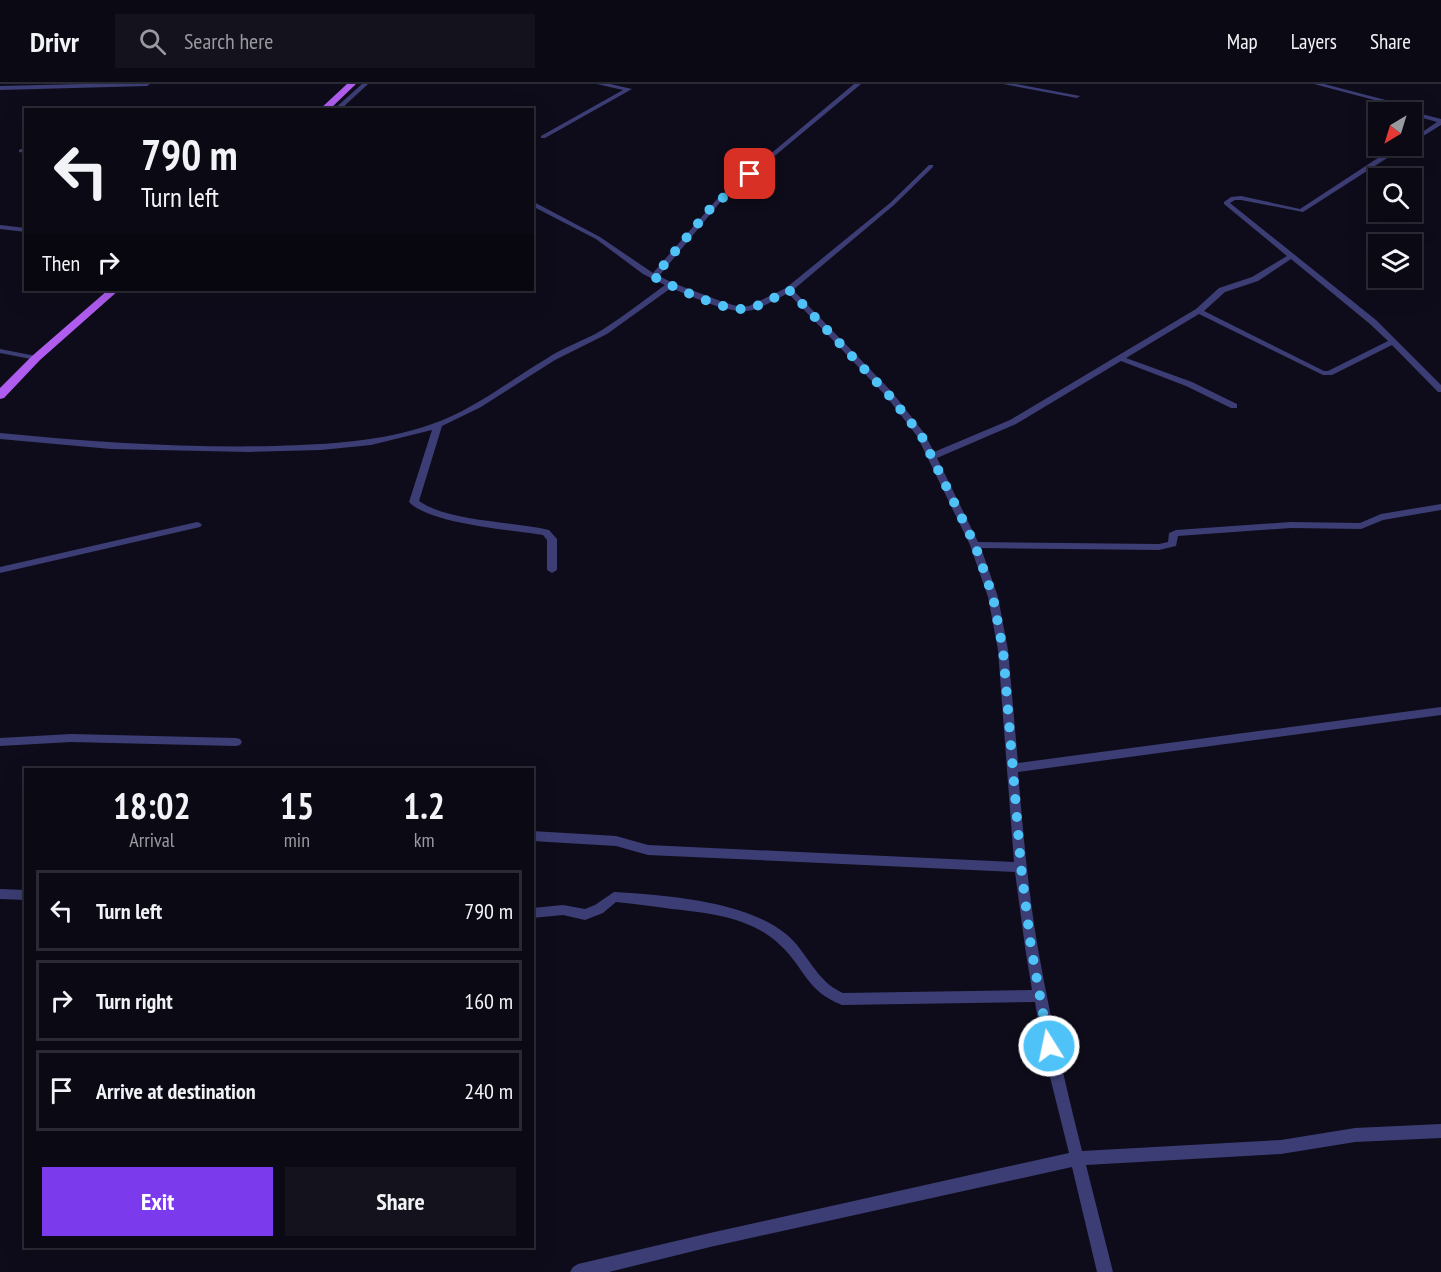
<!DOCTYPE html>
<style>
:root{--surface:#0a0914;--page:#13121d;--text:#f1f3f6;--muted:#999aa0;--line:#2a2a34;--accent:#7c3aed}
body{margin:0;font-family:"PT Sans Narrow",sans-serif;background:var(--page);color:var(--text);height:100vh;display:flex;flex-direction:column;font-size:22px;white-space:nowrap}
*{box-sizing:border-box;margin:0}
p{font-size:20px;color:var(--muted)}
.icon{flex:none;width:33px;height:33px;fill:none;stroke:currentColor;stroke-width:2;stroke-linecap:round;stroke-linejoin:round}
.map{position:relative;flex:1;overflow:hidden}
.panel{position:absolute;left:24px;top:684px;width:510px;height:480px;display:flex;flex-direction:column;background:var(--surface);border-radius:0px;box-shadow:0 6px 24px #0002,0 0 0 2px var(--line)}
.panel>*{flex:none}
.top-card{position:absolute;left:24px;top:24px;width:510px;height:183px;border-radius:0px;box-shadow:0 6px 24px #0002,0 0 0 2px var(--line);background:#0a0914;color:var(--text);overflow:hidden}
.needle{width:39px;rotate:218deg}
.fabs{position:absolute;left:1368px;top:18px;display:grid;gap:12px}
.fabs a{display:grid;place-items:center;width:54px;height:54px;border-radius:0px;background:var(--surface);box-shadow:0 6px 24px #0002,0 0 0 2px var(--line);font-size:30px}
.pin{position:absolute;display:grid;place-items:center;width:51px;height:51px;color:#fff;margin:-26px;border-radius:12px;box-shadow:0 3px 9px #0006}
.me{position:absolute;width:66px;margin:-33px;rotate:350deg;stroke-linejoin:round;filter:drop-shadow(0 0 4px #0008)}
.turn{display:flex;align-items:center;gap:21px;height:126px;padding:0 18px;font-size:27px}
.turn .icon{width:78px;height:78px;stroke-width:2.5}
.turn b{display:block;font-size:42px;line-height:51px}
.then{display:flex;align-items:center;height:57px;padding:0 18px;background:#0003;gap:12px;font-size:22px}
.eta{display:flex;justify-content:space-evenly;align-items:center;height:102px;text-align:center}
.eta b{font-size:36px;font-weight:600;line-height:42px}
.button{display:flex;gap:12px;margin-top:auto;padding:12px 18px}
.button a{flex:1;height:69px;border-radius:0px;background:var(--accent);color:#fff;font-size:24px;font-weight:600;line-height:69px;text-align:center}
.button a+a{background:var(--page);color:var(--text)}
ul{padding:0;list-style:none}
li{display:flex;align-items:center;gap:18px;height:81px;margin:0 12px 9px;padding:0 6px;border:3px solid var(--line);border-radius:0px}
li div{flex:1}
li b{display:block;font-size:22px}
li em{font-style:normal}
header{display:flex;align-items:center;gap:36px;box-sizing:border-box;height:84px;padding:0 30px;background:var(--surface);border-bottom:2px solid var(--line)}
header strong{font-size:28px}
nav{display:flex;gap:33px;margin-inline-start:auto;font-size:21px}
.search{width:420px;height:54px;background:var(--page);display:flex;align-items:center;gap:15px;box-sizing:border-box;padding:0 21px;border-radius:0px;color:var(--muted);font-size:22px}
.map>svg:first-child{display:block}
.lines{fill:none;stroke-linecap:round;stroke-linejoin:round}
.street{fill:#3c3d74;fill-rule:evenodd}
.primary{fill:#af5cef;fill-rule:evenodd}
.route{stroke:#4fc3f7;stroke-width:10;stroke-dasharray:0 18}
</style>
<header>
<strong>Drivr</strong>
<div class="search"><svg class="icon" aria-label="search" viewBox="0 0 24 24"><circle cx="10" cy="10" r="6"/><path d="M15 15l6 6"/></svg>Search here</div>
<nav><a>Map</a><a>Layers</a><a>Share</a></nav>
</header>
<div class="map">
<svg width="1441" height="1188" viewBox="0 0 1441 1188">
<rect width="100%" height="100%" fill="#0e0c1a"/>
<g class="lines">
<g class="street">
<polygon points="83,0 150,0 147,2 0,6 0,2"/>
<polygon points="362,0 368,0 340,26 333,26"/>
<polygon points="597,0 610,0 632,5 545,54 541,54 541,52 623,6"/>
<path d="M854 0H861L722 116 659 192 673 199 723 218 740 223 749 222 786 204 890 119 929 81H933V83L894 121 793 206 892 308 924 349 934 368 1010 336 1196 225 1219 204 1252 193 1287 172 1224 120V118L1231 113 1241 112 1300 125 1387 68 1399 62H1406L1303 128 1241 116H1235L1230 119 1376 236 1441 301V308H1438L1392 261 1332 291H1323L1199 230 1126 274 1192 298 1237 320V324H1231L1186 302 1121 277 1016 340 937 374 978 458 1159 460 1168 458 1169 449 1176 446 1291 438 1360 439 1381 430 1441 420V426L1383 436 1361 445 1291 444 1178 452 1176 462 1159 466 981 464 998 513 1008 566 1018 679 1441 623V631L1018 688C1023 747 1028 806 1038 865 1050 933 1065 1000 1082 1067L1281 1056 1355 1044 1441 1040V1054L1355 1058 1281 1070 1086 1081 1113 1188H1097L1072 1083 710 1163 609 1188H570L573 1183 578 1180 710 1149 1069 1069 1042 961 1035 918 842 921C806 907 805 884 780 861 751 833 709 829 672 825 653 822 635 820 616 818L603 829 585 836 563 831 532 834V824L563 821 585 825 595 821 614 808C665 811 746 817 786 850 808 868 815 897 843 909L1032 906 1025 863 1015 788 648 771 616 762 532 757V747L616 752 648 761 1014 778 998 566 988 513 970 461 917 352 886 312 788 209C777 215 765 222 753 226 731 232 692 212 671 204L607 250 555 276 481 323 442 342 419 417C449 438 512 437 549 446L557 455V486L552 489 547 486V456L543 451C512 446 430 440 409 418L432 346 371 361 321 366 249 368 111 365 0 355V349C92 358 184 364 276 362 328 360 382 358 432 340 473 326 509 297 546 275 563 263 584 257 602 246 624 232 644 216 665 201L643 190 596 155 532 122V117L600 153 653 189 718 114ZM1291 175 1370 240 1388 257 1328 287H1324L1204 227 1225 208 1258 197Z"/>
<polygon points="1003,0 1016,0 1080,12 1077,14"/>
<polygon points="1314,0 1324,0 1401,20 1414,28 1441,35 1441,41 1412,59 1412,55 1437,38 1412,31 1412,28 1408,28 1397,22"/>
<polygon points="21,65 26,65 26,69 19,68 19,66"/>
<polygon points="0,141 26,144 26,148 0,145"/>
<polygon points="0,265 36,272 40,274 36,276 0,269"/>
<polygon points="197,438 200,439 202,441 200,443 0,489 0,483"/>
<polygon points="71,650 236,654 240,655 242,658 240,661 236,662 71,658 0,662 0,654"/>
<polygon points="0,805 26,806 26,816 0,815"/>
</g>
<g class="primary">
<polygon points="347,0 356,0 329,26 319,26"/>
<polygon points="108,206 119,206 40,276 4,314 0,315 0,304 32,272"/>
</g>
</g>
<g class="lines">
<path class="route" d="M750 90 710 125 654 193C675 203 729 231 751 224 764 220 777 212 789 206L888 310 921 351 975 461 993 513 1003 566 1021 783 1031 863 1049 962"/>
</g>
</svg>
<div class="fabs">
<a><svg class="needle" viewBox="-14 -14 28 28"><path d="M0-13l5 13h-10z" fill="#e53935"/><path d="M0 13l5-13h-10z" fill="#999aa0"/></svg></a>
<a><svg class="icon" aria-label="search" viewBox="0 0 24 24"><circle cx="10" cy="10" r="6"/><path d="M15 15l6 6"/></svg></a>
<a><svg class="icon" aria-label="layers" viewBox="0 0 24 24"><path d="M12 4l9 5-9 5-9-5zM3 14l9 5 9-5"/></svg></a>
</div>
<div class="pin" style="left:750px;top:90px;background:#d93025"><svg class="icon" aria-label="arrive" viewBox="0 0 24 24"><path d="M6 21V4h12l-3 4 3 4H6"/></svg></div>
<svg class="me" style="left:1049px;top:962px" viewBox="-20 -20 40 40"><circle r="17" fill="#4fc3f7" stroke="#fff" stroke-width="3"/><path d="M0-11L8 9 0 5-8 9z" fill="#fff"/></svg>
<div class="top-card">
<div class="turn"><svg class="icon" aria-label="left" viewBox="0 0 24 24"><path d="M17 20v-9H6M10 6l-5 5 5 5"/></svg><div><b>790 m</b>Turn left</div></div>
<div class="then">Then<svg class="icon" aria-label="right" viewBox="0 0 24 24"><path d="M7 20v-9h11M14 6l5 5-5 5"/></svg></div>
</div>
<section class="panel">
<div class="eta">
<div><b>18:02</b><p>Arrival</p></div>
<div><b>15</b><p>min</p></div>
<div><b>1.2</b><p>km</p></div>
</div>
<ul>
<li><svg class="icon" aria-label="left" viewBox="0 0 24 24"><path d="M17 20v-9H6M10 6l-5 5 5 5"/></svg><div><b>Turn left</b></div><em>790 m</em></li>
<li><svg class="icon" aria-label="right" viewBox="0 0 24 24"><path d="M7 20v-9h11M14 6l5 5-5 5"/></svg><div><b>Turn right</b></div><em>160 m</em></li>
<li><svg class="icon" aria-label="arrive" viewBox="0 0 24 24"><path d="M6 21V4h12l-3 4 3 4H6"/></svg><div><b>Arrive at destination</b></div><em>240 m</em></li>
</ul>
<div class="button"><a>Exit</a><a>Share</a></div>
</section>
</div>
